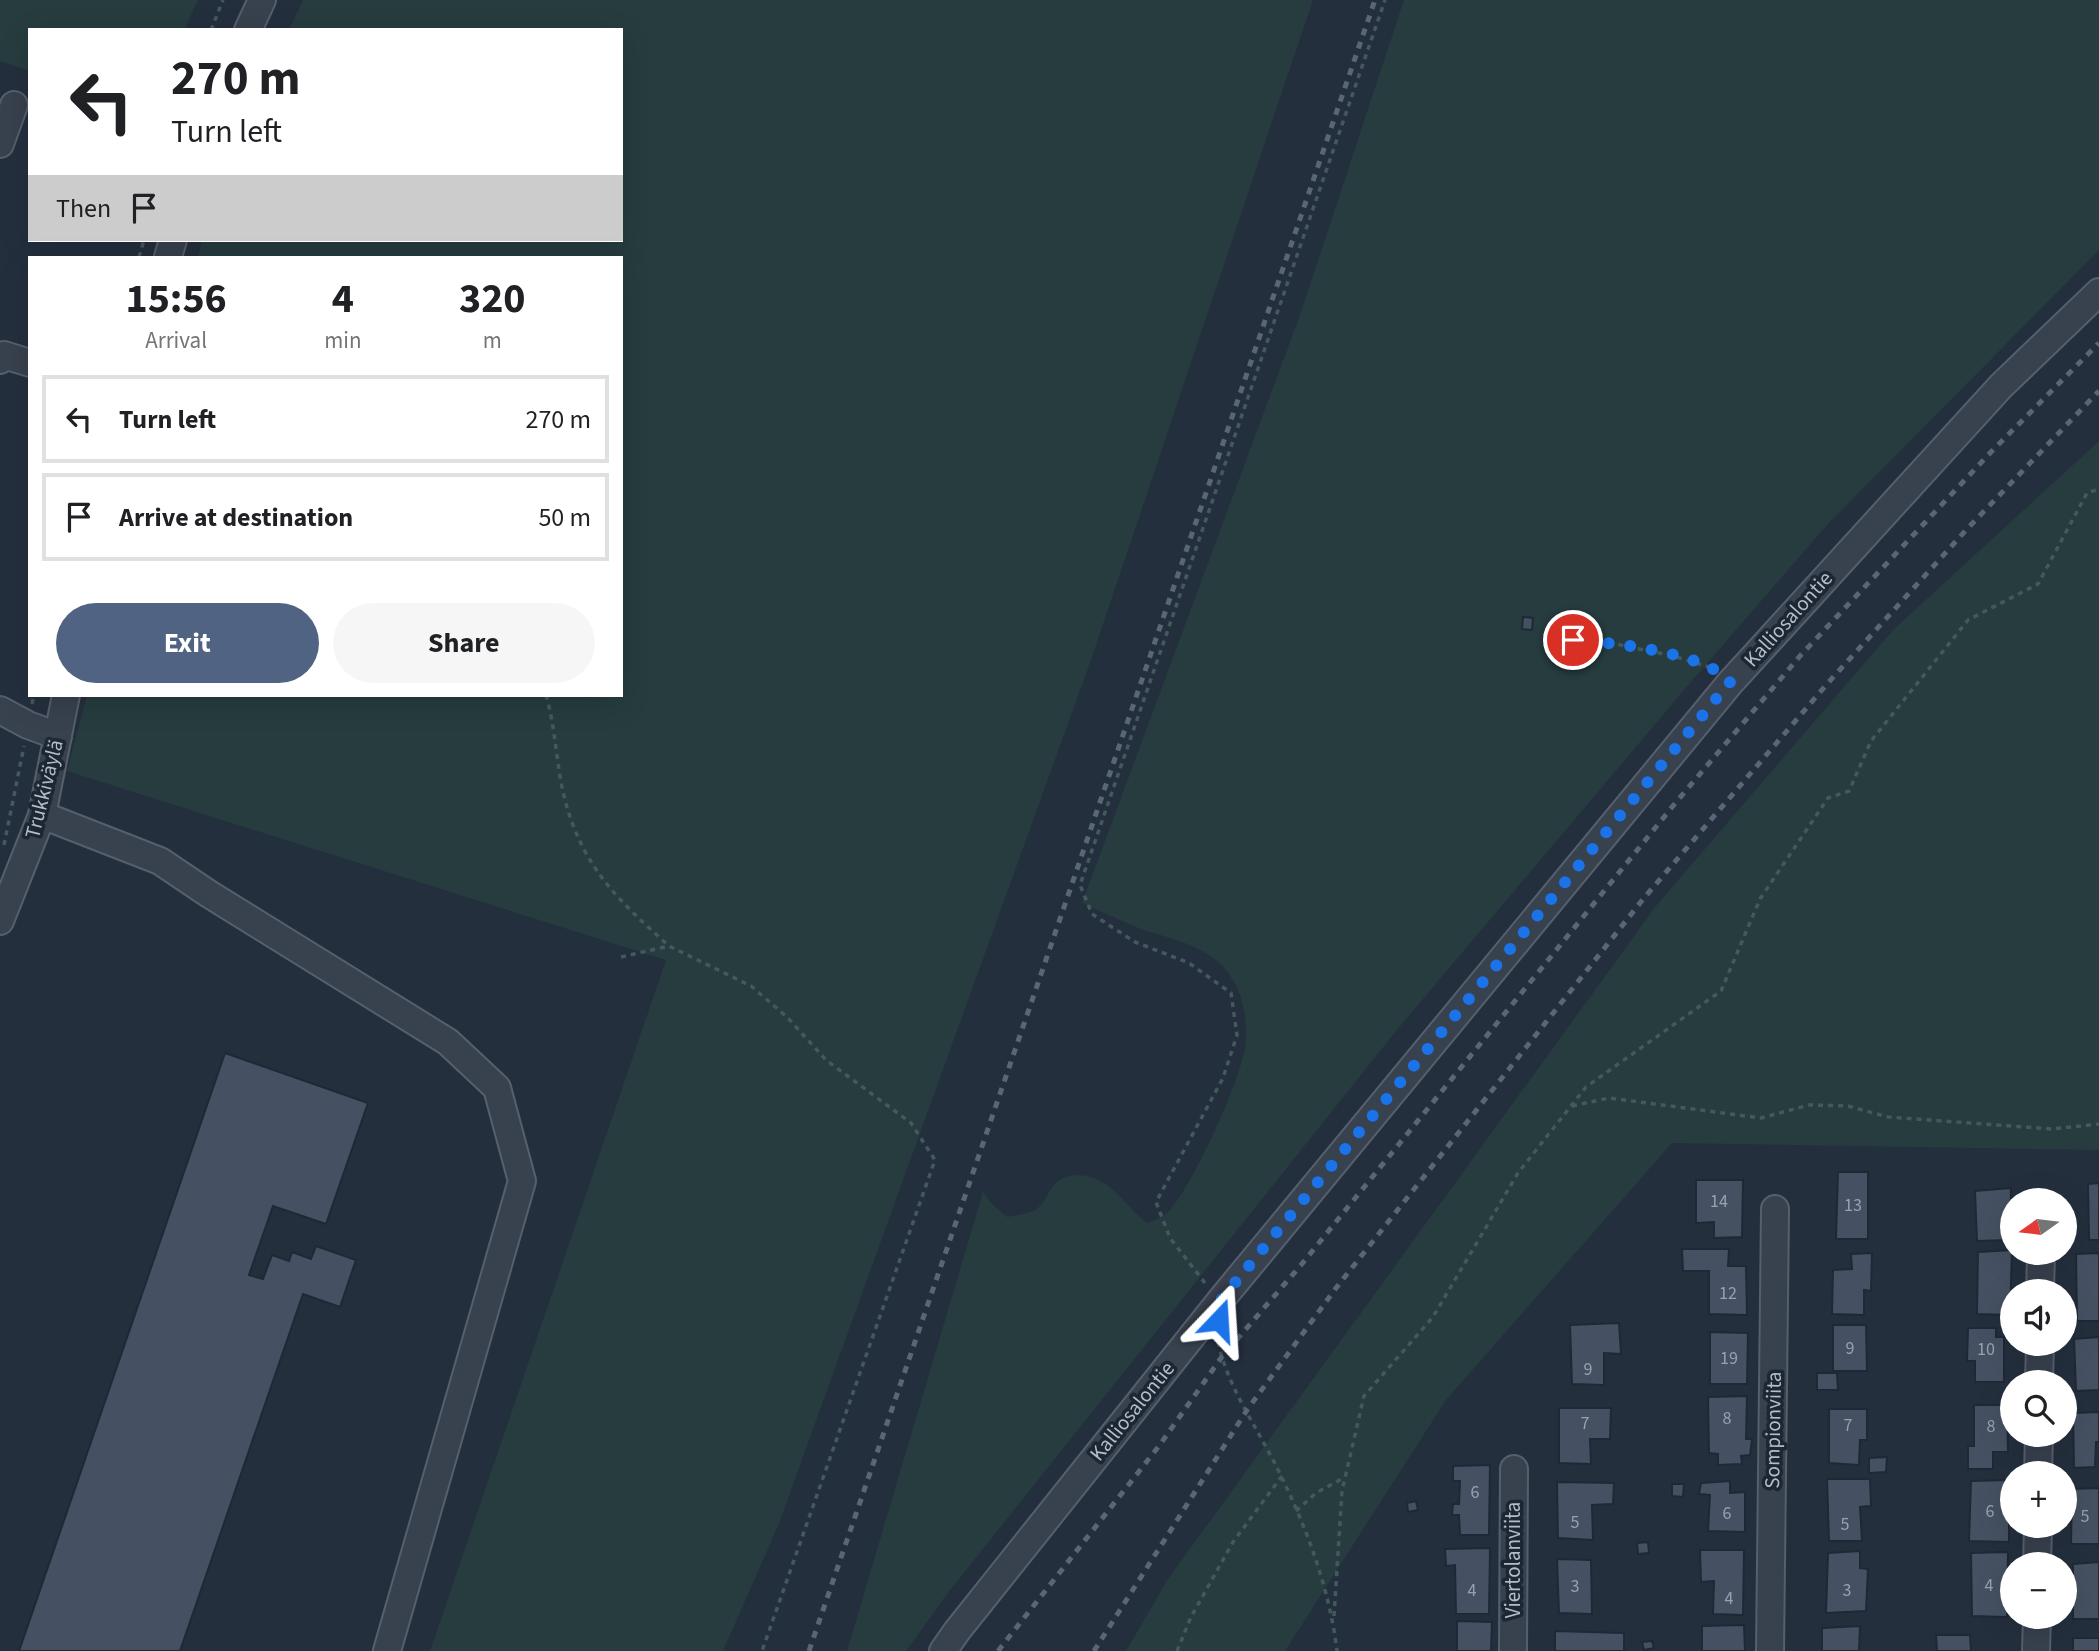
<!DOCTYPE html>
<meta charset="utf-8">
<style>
:root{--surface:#fff;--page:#f6f6f6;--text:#202124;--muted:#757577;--line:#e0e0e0;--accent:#506383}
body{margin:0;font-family:"Source Sans 3",sans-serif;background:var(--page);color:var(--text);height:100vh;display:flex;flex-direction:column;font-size:26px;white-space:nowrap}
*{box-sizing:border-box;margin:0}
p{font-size:23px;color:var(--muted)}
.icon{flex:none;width:38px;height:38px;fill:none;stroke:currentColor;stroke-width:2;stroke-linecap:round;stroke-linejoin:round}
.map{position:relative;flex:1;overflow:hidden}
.details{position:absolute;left:28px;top:256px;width:595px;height:441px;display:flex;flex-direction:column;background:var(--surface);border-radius:0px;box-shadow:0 7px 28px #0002}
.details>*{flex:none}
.guide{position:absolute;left:28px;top:28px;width:595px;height:214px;border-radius:0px;box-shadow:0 7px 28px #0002;background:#fff;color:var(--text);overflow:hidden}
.needle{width:46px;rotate:256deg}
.fabs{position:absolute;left:2000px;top:1188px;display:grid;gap:14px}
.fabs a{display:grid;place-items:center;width:77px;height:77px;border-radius:50%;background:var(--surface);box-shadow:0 7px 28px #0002;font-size:35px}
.pin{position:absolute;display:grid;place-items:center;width:60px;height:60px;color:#fff;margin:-30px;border:4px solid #fff;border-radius:50%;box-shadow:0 2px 7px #0007}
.me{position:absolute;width:77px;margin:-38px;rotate:20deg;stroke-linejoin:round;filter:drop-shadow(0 0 5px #0008)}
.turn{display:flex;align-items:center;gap:24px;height:147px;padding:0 28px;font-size:32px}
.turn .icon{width:91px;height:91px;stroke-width:2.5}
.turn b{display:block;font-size:49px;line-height:60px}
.then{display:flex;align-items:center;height:66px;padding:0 28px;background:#0003;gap:14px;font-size:26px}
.eta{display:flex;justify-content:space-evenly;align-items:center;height:119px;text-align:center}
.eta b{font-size:42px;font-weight:700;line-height:49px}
.action{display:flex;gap:14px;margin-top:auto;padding:14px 28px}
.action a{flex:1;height:80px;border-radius:42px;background:var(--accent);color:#fff;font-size:28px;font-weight:700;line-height:80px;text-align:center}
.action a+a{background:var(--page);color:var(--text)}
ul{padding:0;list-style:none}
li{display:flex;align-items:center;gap:21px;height:88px;margin:0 14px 10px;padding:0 14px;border:4px solid var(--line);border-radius:0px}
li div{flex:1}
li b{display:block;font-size:26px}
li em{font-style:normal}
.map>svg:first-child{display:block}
.green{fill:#263c3f}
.building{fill:#455162;stroke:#1f2835;stroke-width:2}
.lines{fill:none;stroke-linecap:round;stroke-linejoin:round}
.minor-casing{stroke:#565f6c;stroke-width:30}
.path{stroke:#44595c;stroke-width:3.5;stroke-dasharray:5 5;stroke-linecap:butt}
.minor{stroke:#38414e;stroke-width:26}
.rail{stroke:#5a6575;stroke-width:5;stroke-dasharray:7 7;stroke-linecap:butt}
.route{stroke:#1a73e8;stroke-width:12;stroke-dasharray:0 21.6}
.labels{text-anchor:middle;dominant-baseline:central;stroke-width:7;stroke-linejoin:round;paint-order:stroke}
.number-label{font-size:18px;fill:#98a1af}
.street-label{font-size:21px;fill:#b4bcc9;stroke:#1d2633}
</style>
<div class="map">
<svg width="2099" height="1651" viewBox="0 0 2099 1651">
<rect width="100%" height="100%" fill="#242f3e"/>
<g class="green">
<polygon points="0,0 198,0 184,30 30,30 30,71 0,61"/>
<polygon points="303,0 1313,0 1091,660 778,1526 723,1651 430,1651 666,960 67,771 87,695 621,695 621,257 198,257 202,240 621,240 621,30 289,30"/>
<path d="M1404 0H2099V250L1827 525 1684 690 1396 1031 947 1594 906 1651H847L983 1192 992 1204 1007 1217C1016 1215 1032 1214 1038 1208 1045 1202 1048 1192 1054 1185 1066 1171 1088 1173 1104 1183 1121 1194 1131 1211 1147 1223 1153 1220 1162 1218 1166 1214 1190 1193 1245 1072 1246 1040 1247 1015 1242 990 1226 970 1206 945 1170 939 1141 929 1121 921 1101 911 1082 903L1300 315Z"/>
<polygon points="2099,441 2099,1150 1672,1143 1446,1400 1285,1651 1126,1651 1168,1579 1656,906 1893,630"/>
</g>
<g class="building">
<polygon points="1523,617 1533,618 1532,630 1522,629"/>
<polygon points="225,1053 368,1103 326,1224 273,1206 249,1275 263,1279 272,1255 289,1261 292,1252 311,1259 316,1246 356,1260 340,1307 303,1294 180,1651 19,1651"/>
<polygon points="1838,1172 1868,1172 1868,1239 1836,1239"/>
<polygon points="1696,1180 1743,1180 1742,1237 1714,1238 1714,1222 1696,1223"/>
<polygon points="2099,1183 2099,1240 2089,1240 2088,1184"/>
<polygon points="2011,1188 2010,1240 1977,1241 1975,1191"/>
<polygon points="1682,1249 1729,1249 1728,1266 1746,1266 1747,1315 1709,1314 1709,1271 1683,1271"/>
<polygon points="2012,1250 2010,1315 1977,1314 1978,1252"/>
<polygon points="1872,1253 1871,1291 1864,1290 1864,1315 1832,1314 1833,1270 1852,1269 1851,1254"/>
<polygon points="2099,1253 2099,1321 2077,1321 2076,1254"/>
<polygon points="1619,1323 1621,1354 1604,1353 1604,1385 1572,1384 1570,1325"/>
<polygon points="1833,1325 1866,1325 1867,1371 1833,1371"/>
<polygon points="1968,1328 1996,1328 1996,1337 2004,1337 2004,1382 1975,1382 1975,1361 1967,1361"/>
<polygon points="1710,1332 1748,1333 1747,1384 1710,1384"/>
<polygon points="2099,1337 2099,1390 2076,1391 2074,1339"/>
<polygon points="1817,1373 1837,1373 1838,1390 1817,1390"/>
<polygon points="1747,1396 1746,1439 1752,1439 1750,1455 1741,1456 1742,1464 1718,1465 1718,1454 1709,1453 1708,1397"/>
<polygon points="1974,1405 2007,1405 2008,1452 1993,1452 1993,1469 1968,1469 1968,1446 1974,1446"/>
<polygon points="1559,1408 1611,1408 1610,1439 1590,1439 1591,1464 1559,1463"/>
<polygon points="1829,1409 1867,1409 1867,1440 1860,1440 1859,1465 1829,1463"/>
<polygon points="2099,1412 2099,1442 2096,1442 2095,1467 2074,1468 2073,1413"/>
<polygon points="1887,1457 1886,1472 1869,1473 1869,1458"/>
<polygon points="1490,1465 1489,1535 1460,1535 1459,1515 1452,1515 1453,1504 1459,1504 1460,1481 1453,1481 1453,1466"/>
<polygon points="1827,1479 1870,1479 1871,1506 1860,1507 1862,1541 1829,1541"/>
<polygon points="2009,1480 2009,1542 1969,1541 1971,1481"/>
<polygon points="1730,1481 1730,1493 1745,1492 1745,1532 1708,1531 1710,1495 1699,1494 1701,1483"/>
<polygon points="1557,1482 1614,1483 1613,1504 1592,1505 1593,1540 1558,1538"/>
<polygon points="1672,1484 1684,1484 1683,1497 1672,1496"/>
<polygon points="2099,1488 2099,1544 2071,1544 2072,1489"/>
<polygon points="1416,1501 1418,1510 1408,1512 1407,1503"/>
<polygon points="1648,1542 1649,1553 1638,1554 1637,1543"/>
<polygon points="1490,1548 1489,1614 1456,1614 1455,1565 1446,1566 1445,1549"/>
<polygon points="1700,1550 1744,1550 1743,1615 1713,1614 1714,1581 1701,1582"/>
<polygon points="1860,1551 1860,1568 1868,1569 1866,1611 1826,1613 1828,1553"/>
<polygon points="2008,1552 2007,1617 1972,1616 1971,1553"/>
<polygon points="1557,1559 1591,1560 1592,1614 1559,1613"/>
<polygon points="2099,1562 2099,1619 2073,1619 2073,1564"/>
<polygon points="1457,1621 1492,1622 1491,1651 1457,1651"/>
<polygon points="1744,1625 1745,1651 1702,1651 1702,1626"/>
<polygon points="1860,1626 1859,1651 1822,1651 1822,1628"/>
<polygon points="1555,1631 1624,1633 1624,1651 1555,1651"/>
<polygon points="1936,1635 1970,1635 1971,1651 1937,1651"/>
<rect x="2073" y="1638" width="26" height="13"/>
<polygon points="1652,1641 1654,1648 1644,1650 1642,1642"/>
</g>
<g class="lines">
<defs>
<g id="minor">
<polyline points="248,30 262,0"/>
<polyline points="0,144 14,105"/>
<polyline points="168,257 173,240"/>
<polyline points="0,360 4,355 30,363"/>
<polyline points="0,710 28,725 58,736"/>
<polyline points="42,815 160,861 209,894 448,1042 497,1088 522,1181 387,1651"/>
<polyline points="0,921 42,815 66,695"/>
<polyline points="2040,1292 2041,1253"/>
<polyline points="2039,1382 2040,1344"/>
<polyline points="2038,1474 2039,1435"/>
<polyline points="2037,1564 2038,1526"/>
<polyline points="943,1651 957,1631 1220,1301 1730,683 2001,386 2099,292"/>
<polyline points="1513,1651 1514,1469"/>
<polyline points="1770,1651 1775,1209"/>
<polyline points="2036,1651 2037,1617"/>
</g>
</defs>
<use href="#minor" class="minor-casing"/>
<g class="path">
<polyline points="211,30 223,0"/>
<polyline points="139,257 144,240"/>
<polyline points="1550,632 1573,640 1606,642 1673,656 1712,668"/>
<path d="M546 695C556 729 556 766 565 800 583 868 619 901 669 946"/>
<polyline points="32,704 34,695"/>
<polyline points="4,845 24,746"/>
<polyline points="621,957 669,946 751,986 787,1017 826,1060 911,1123 935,1160 762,1651"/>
<polyline points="1572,1106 1609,1098 1761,1118 1809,1105 1848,1106 1888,1117 2052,1129 2099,1124"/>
<polyline points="1205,1283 1170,1238 1156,1202 1223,1078 1237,1035 1231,993 1189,963 1135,942 1092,914 1080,885 1385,0"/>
<path d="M1218 1342C1227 1384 1252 1420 1272 1458 1303 1518 1329 1584 1337 1651"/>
<polyline points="1296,1511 1316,1493 1345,1477"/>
<polyline points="1334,1616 1342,1491 1364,1396 1433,1317 1518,1173 1586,1087 1721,991 1760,899 1828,798 1849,791 1871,741 1968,620 2038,584 2087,493 2099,489"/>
<polyline points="1177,1651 1191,1617 1233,1542 1282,1476"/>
</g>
<use href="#minor" class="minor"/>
<g class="rail">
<polyline points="809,1651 1375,0"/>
<polyline points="998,1651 1159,1446 1221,1358 1301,1265 1677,801 1800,656 1991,452 2099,343"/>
<polyline points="1094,1651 1247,1410 1336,1288 1644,898 1827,684 1967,529 2099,391"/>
</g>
</g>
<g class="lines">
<path class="route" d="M1219 1320 1220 1301 1730 682C1725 678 1719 672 1713 669 1682 651 1609 642 1573 640"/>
</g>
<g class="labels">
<g class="number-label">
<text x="1719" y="1201">14</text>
<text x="1853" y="1205">13</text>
<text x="1728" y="1293">12</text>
<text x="1850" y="1348">9</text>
<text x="1986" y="1349">10</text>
<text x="1729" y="1358">19</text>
<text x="1588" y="1369">9</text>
<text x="1727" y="1418">8</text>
<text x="1585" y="1423">7</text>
<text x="1848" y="1425">7</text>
<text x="1991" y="1426">8</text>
<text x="1475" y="1492">6</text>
<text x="1990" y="1511">6</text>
<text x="1727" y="1513">6</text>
<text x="2085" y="1516">5</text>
<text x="1575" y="1522">5</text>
<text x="1845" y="1524">5</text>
<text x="1989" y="1585">4</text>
<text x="1575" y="1586">3</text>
<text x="1472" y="1590">4</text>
<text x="1847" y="1590">3</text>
<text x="1729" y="1598">4</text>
</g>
<g class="street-label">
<text transform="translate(1788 619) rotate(-48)">Kalliosalontie</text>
<text transform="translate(44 789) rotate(-76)">Trukkiväylä</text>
<text transform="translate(1132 1411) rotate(-51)">Kalliosalontie</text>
<text transform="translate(1773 1430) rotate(-89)">Sompionviita</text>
<text transform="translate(1513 1560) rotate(-90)">Viertolanviita</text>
</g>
</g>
</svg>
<div class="fabs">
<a><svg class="needle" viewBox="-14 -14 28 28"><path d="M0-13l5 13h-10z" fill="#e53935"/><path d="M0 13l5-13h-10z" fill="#757577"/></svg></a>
<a><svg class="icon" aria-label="sound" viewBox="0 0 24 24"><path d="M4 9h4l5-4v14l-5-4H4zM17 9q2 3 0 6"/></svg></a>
<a><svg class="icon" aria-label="search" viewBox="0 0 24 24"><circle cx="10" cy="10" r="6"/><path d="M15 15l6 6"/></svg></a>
<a>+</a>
<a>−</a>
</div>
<div class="pin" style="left:1573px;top:640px;background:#d93025"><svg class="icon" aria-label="arrive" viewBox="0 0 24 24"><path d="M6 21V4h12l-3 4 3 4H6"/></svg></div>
<svg class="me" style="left:1219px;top:1320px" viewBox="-20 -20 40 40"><path d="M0-17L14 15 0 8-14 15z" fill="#1a73e8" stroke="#fff" stroke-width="4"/></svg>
<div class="guide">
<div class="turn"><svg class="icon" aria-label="left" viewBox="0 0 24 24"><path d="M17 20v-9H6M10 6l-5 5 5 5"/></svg><div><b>270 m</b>Turn left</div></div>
<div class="then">Then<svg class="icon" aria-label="arrive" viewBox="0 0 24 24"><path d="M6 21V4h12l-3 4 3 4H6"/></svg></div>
</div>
<section class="details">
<div class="eta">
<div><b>15:56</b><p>Arrival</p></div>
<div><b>4</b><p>min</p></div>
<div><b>320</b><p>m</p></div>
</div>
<ul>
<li><svg class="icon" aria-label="left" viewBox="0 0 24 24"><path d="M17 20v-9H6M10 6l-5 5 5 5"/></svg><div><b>Turn left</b></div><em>270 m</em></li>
<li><svg class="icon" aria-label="arrive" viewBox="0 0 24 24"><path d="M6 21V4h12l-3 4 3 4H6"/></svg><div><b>Arrive at destination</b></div><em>50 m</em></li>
</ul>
<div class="action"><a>Exit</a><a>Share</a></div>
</section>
</div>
